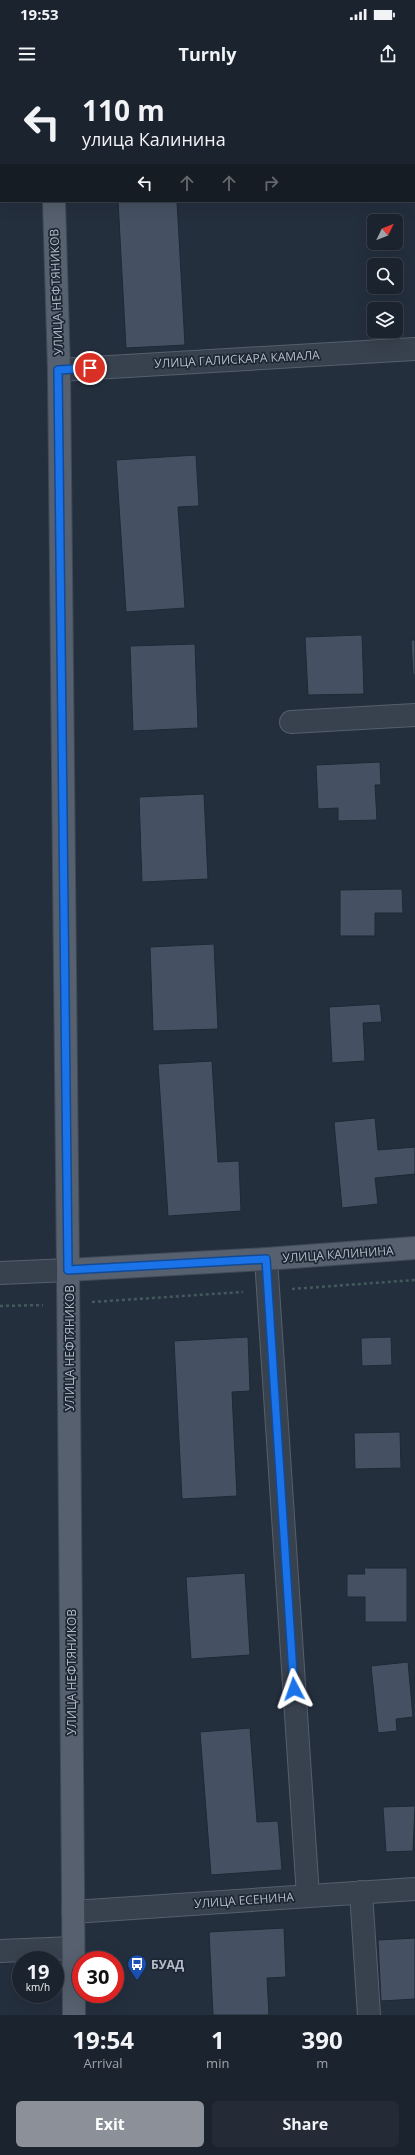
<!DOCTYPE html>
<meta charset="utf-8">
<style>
:root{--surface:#1b232e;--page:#242b36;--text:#f1f3f6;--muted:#a0a4aa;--line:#39404a;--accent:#8c9099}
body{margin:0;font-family:"Open Sans",sans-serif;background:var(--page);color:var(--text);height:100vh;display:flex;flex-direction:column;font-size:15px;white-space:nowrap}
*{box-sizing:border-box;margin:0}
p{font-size:13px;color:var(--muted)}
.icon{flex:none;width:22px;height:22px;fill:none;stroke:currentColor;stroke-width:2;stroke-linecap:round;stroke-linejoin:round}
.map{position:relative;height:1935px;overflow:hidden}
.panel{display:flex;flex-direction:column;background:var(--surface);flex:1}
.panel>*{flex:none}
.top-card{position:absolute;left:0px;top:0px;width:415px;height:122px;box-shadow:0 4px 16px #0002,0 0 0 1px var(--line);background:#1b232e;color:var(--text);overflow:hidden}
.needle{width:26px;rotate:47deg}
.controls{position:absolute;left:367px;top:134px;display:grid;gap:8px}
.controls a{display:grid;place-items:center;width:36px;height:36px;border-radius:6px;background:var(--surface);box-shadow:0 4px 16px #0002,0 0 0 1px var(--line);font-size:20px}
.speed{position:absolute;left:12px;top:1871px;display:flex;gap:8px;font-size:20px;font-weight:700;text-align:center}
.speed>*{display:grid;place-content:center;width:52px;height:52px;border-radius:50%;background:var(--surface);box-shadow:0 4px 16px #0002,0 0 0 1px var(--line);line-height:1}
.speed small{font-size:10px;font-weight:400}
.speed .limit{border:6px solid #d22;background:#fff;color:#111}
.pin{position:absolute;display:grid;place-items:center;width:34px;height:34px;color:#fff;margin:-17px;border:2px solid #fff;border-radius:50%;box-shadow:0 1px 4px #0007}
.me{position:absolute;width:44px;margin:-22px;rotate:356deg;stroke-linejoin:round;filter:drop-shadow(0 0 3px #0008)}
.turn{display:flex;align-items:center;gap:14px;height:84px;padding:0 16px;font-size:18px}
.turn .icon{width:52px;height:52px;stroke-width:2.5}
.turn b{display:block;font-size:28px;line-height:34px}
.lanes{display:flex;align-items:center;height:38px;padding:0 16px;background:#0003;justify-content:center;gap:20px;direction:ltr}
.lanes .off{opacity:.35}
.eta{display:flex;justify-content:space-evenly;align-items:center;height:68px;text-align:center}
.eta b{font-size:24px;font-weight:700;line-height:28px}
.button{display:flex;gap:8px;margin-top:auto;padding:8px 16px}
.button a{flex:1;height:46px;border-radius:6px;background:var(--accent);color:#fff;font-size:16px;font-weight:700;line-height:46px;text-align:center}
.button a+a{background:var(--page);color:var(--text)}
.status{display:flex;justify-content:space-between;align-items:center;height:28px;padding:0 20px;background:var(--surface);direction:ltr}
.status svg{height:11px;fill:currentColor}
header{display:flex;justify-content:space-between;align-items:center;height:52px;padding:0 16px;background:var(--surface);font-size:18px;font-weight:700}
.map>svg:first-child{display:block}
.building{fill:#455162;stroke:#1f2835}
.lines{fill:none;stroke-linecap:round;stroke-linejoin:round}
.minor-casing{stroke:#565f6c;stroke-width:24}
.major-casing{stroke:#414a57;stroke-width:24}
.path{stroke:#44595c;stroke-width:2.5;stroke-dasharray:3 3;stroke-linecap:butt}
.minor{stroke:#38414e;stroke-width:22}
.major{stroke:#56606e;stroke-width:22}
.route-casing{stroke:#114b97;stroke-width:10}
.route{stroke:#1a73e8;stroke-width:7}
.labels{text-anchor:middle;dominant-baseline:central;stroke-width:3.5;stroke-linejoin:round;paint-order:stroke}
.street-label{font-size:12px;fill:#b4bcc9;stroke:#1d2633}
.poi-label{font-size:12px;font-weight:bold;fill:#b4bcc9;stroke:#1d2633;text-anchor:start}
</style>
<div class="status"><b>19:53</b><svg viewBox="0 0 49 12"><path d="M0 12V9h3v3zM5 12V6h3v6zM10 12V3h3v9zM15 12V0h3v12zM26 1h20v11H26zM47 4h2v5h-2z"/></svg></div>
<header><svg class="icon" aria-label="menu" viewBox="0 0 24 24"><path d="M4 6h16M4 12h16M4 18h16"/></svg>Turnly<svg class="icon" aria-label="share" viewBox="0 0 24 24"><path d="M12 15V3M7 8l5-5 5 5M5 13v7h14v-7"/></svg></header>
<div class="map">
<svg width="415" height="1935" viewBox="0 0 415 1935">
<rect width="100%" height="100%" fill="#242f3e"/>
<g class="building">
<polygon points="399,0 415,0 415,42 414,1"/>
<polygon points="118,121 177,121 185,265 126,268"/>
<polygon points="196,375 199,426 178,427 185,528 126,532 116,380"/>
<polygon points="362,555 364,614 308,615 305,557"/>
<polygon points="411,560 415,560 415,595 413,595"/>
<polygon points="195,564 198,648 133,651 130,566"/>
<polygon points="380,682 381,705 375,705 377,740 338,741 338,728 318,729 316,685"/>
<polygon points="204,714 208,799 142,802 139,717"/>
<polygon points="402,809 403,833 375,833 375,856 340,856 340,810"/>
<polygon points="214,864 218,949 153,951 150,867"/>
<polygon points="380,924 382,942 363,943 365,981 332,983 329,927"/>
<polygon points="212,981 218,1082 239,1081 241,1131 168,1136 158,984"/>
<polygon points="375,1038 378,1070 415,1067 415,1094 375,1098 378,1124 342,1128 334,1042"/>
<polygon points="248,1257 250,1311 232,1312 237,1416 182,1419 174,1261"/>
<polygon points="391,1257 392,1285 362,1286 361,1258"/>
<polygon points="400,1352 401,1388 355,1389 354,1353"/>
<polygon points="364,1488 407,1488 407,1542 365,1542 365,1517 347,1517 347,1494 365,1494"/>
<polygon points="245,1493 250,1575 191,1579 186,1497"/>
<polygon points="408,1582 413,1637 396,1639 397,1651 378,1653 371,1586"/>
<polygon points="250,1648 257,1742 278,1741 282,1790 211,1795 200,1652"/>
<polygon points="415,1726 413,1771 386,1772 383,1727"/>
<polygon points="284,1848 286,1897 267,1898 269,1935 213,1935 209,1852"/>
<polygon points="415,1858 415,1919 381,1921 378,1860"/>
</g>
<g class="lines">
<defs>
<g id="minor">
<polyline points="59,290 415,269"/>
<polyline points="291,642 415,635"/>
<polyline points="266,1179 308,1816"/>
<polyline points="0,1193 68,1190"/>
<polyline points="361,1812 369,1935"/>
<polyline points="73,1832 415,1809"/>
<polyline points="0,1871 73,1868"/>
</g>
<g id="major">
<polyline points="50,0 50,1"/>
<polyline points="54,121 59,290 68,1190 74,1935"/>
<polyline points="68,1190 266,1179 415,1168"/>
</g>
</defs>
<use href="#minor" class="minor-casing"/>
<use href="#major" class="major-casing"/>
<g class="path">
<polyline points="292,1209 415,1200"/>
<polyline points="92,1222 243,1212"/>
<polyline points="0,1226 43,1225"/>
</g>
<use href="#minor" class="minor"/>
<use href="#major" class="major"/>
</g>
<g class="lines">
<defs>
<polyline id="route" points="90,288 58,290 68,1190 266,1179 294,1609"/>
</defs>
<use href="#route" class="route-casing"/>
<use href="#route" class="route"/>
</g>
<defs>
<symbol id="bus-pin" viewBox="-11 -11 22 30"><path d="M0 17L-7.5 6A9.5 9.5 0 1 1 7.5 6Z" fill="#1a4fb4" stroke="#1d2633"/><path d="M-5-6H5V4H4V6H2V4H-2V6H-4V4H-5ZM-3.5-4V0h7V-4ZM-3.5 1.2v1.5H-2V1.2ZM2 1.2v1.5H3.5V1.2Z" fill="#fff"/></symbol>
</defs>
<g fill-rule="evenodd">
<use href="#bus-pin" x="126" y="1873" width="22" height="30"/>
</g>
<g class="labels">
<g class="street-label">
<text transform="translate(56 212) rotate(-92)">УЛИЦА НЕФТЯНИКОВ</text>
<text transform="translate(237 279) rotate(-3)">УЛИЦА ГАЛИСКАРА КАМАЛА</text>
<text transform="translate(338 1174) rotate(-4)">УЛИЦА КАЛИНИНА</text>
<text transform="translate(69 1268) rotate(-90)">УЛИЦА НЕФТЯНИКОВ</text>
<text transform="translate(71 1592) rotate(-90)">УЛИЦА НЕФТЯНИКОВ</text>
<text transform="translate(244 1820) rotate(-4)">УЛИЦА ЕСЕНИНА</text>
</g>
<g class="poi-label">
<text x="151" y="1884">БУАД</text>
</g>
</g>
</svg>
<div class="controls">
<a><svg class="needle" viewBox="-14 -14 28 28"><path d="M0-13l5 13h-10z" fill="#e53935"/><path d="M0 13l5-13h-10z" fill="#a0a4aa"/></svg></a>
<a><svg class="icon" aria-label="search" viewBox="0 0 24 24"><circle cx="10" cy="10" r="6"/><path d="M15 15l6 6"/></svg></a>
<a><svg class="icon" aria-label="layers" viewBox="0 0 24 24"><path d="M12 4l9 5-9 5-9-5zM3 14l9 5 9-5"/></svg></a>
</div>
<div class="speed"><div>19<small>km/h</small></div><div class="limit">30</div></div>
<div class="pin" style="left:90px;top:288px;background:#d93025"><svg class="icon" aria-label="arrive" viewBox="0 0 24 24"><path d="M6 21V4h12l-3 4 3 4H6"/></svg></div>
<svg class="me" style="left:294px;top:1609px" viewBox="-20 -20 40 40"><path d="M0-17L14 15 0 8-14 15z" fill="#1a73e8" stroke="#fff" stroke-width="4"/></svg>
<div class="top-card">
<div class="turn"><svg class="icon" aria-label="left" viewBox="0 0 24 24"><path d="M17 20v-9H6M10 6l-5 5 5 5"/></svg><div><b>110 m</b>улица Калинина</div></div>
<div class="lanes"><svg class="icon" aria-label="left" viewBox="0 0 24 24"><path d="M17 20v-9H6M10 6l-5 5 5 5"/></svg><svg class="icon off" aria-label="ahead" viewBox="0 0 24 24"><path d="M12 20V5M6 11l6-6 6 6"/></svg><svg class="icon off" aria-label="ahead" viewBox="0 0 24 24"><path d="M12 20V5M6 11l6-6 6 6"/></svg><svg class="icon off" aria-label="right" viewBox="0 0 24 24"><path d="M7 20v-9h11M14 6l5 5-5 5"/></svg></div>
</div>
</div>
<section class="panel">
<div class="eta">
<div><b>19:54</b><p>Arrival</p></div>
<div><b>1</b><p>min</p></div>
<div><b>390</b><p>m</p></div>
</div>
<div class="button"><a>Exit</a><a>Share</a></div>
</section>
